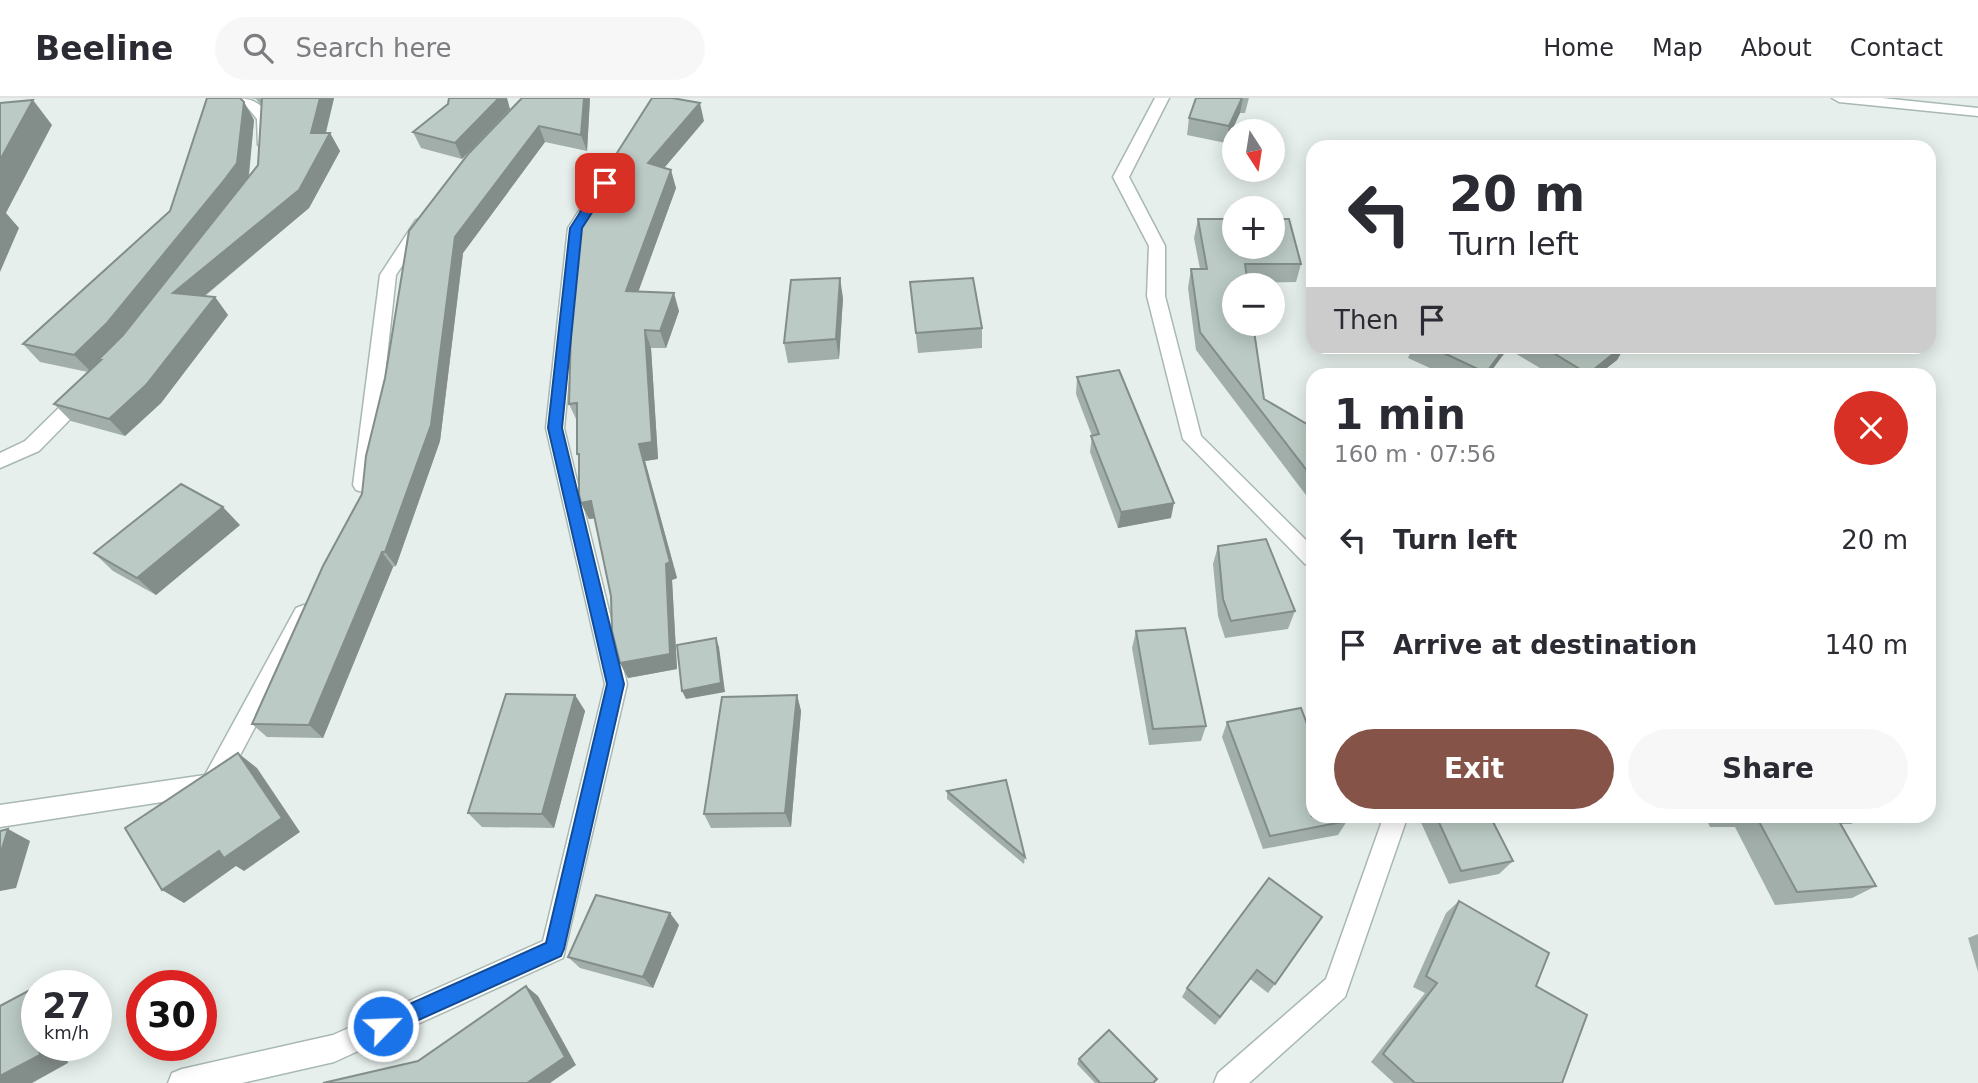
<!DOCTYPE html>
<meta charset="utf-8">
<style>
:root{--surface:#fff;--page:#f7f7f7;--text:#2b2b33;--muted:#7c7c81;--line:#e1e1e2;--accent:#855347}
body{margin:0;font-family:"DejaVu Sans",sans-serif;background:var(--page);color:var(--text);height:100vh;display:flex;flex-direction:column;font-size:26px;white-space:nowrap}
*{box-sizing:border-box;margin:0}
p{font-size:23px;color:var(--muted)}
.icon{flex:none;width:38px;height:38px;fill:none;stroke:currentColor;stroke-width:2;stroke-linecap:round;stroke-linejoin:round}
.map{position:relative;flex:1;overflow:hidden}
.drawer{position:absolute;left:1306px;top:270px;width:630px;height:455px;display:flex;flex-direction:column;background:var(--surface);border-radius:21px;box-shadow:0 4px 18px #0003}
.drawer>*{flex:none}
.guide{position:absolute;left:1306px;top:42px;width:630px;height:214px;border-radius:21px;box-shadow:0 4px 18px #0003;background:#fff;color:var(--text);overflow:hidden}
.needle{width:46px;rotate:168deg}
.controls{position:absolute;left:1222px;top:21px;display:grid;gap:14px}
.controls a{display:grid;place-items:center;width:63px;height:63px;border-radius:50%;background:var(--surface);box-shadow:0 4px 18px #0003;font-size:35px}
.speed{position:absolute;left:21px;top:872px;display:flex;gap:14px;font-size:35px;font-weight:700;text-align:center}
.speed>*{display:grid;place-content:center;width:91px;height:91px;border-radius:50%;background:var(--surface);box-shadow:0 4px 18px #0003;line-height:1}
.speed small{font-size:18px;font-weight:400}
.speed .limit{border:10px solid #d22;background:#fff;color:#111}
.pin{position:absolute;display:grid;place-items:center;width:60px;height:60px;color:#fff;margin:-30px;border-radius:14px;box-shadow:0 4px 10px #0006}
.me{position:absolute;width:77px;margin:-38px;rotate:66deg;stroke-linejoin:round;filter:drop-shadow(0 0 5px #0008)}
.turn{display:flex;align-items:center;gap:24px;height:147px;padding:0 28px;font-size:32px}
.turn .icon{width:91px;height:91px;stroke-width:2.5}
.turn b{display:block;font-size:49px;line-height:60px}
.then{display:flex;align-items:center;height:66px;padding:0 28px;background:#0003;gap:14px;font-size:26px}
.round{display:grid;place-items:center;flex:none;width:74px;height:74px;border-radius:37px;background:var(--page)}
.overview{display:flex;align-items:center;justify-content:space-between;height:119px;padding:0 28px}
h1{font-size:42px;font-weight:800;line-height:52px}
.action{display:flex;gap:14px;margin-top:auto;padding:14px 28px}
.action a{flex:1;height:80px;border-radius:42px;background:var(--accent);color:#fff;font-size:28px;font-weight:800;line-height:80px;text-align:center}
.action a+a{background:var(--page);color:var(--text)}
ul{padding:0;list-style:none}
li{display:flex;align-items:center;gap:21px;height:105px;padding:0 28px}
li div{flex:1}
li b{display:block;font-size:26px}
li em{font-style:normal}
header{display:flex;align-items:center;gap:42px;box-sizing:border-box;height:98px;padding:0 35px;background:var(--surface);border-bottom:2px solid var(--line)}
header strong{font-size:33px}
nav{display:flex;gap:38px;margin-inline-start:auto;font-size:24px}
.search{width:490px;height:63px;background:var(--page);display:flex;align-items:center;gap:18px;box-sizing:border-box;padding:0 24px;border-radius:38px;color:var(--muted);font-size:26px}
.map>svg:first-child{display:block}
.lines{fill:none;stroke-linecap:round;stroke-linejoin:round}
.minor-casing{stroke:#a8b8b2;stroke-width:3}
.minor{fill:#fff;fill-rule:evenodd}
.wall{fill:#a1aea9}
.shaded-wall{fill:#838d89}
.building{fill:#bbcac4;stroke:#838d89;stroke-width:2}
.route{fill:#1a73e8;stroke:#114b97;stroke-width:2}
</style>
<header>
<strong>Beeline</strong>
<div class="search"><svg class="icon" aria-label="search" viewBox="0 0 24 24"><circle cx="10" cy="10" r="6"/><path d="M15 15l6 6"/></svg>Search here</div>
<nav><a>Home</a><a>Map</a><a>About</a><a>Contact</a></nav>
</header>
<div class="map">
<svg width="1978" height="985" viewBox="0 0 1978 985">
<rect width="100%" height="100%" fill="#e6efeb"/>
<g class="lines">
<defs>
<g id="minor">
<path d="M231 0C252 0 259 3 271 20L268 47H258L257 21 247 9Z"/>
<polygon points="1155,0 1169,0 1129,79 1165,148 1165,198 1201,338 1312,448 1312,468 1305,466 1183,341 1147,198 1149,148 1113,79"/>
<polygon points="1832,0 1882,0 1978,10 1978,18 1839,4"/>
<polygon points="594,97 602,102 584,130 564,330 627,586 563,860 334,964 242,985 168,985 172,975 182,971 333,937 543,843 605,586 546,330 568,130 588,99"/>
<polygon points="422,121 430,126 396,177 373,387 370,392 363,394 356,392 353,387 380,177 416,122"/>
<polygon points="84,289 90,291 93,296 90,301 39,353 0,370 0,355 25,343 78,291"/>
<polygon points="304,507 312,510 315,516 220,695 0,729 0,707 205,677 296,510"/>
<polygon points="1380,718 1404,718 1406,723 1345,899 1249,985 1214,985 1218,975 1326,881 1382,723"/>
</g>
</defs>
<use href="#minor" class="minor-casing"/>
<use href="#minor" class="minor"/>
</g>
<g class="wall">
<polygon points="249,0 334,0 326,35 330,35 340,53 309,110 205,198 215,199 228,217 161,305 125,338 71,323 54,306 88,274 40,264 23,246 170,113 244,4 254,22 249,79 258,67 262,8 256,1"/>
<polygon points="522,0 590,0 587,53 545,44 463,155 440,343 396,468 393,469 323,640 267,639 252,626 362,396"/>
<polygon points="1196,0 1249,0 1245,15 1240,15 1226,45 1187,37 1189,20"/>
<polygon points="448,6 510,11 462,61 421,50 413,34"/>
<polygon points="704,23 664,70 676,90 638,194 679,213 666,250 651,250 658,361 645,363 677,480 672,482 677,571 628,580 620,565 611,498 595,420 589,421 581,405 579,361 577,356 577,323 569,306 576,171 575,166"/>
<polygon points="1198,121 1301,166 1296,184 1248,185 1264,301 1312,329 1312,405 1196,252 1188,190 1191,171 1200,171 1194,140"/>
<polygon points="910,184 982,230 982,250 918,255"/>
<polygon points="843,200 839,261 788,265 784,245"/>
<polygon points="1413,248 1625,248 1617,262 1599,276 1550,276 1508,251 1489,276 1443,276 1408,260"/>
<polygon points="1077,279 1171,420 1118,430 1090,354 1092,338 1076,296"/>
<polygon points="240,427 156,497 113,473 94,455"/>
<polygon points="1218,448 1295,513 1288,531 1225,540 1218,518 1213,466"/>
<polygon points="1136,533 1206,628 1201,643 1149,647 1132,550"/>
<polygon points="575,597 585,613 554,730 482,729 468,715"/>
<polygon points="797,597 801,613 791,729 711,730 704,716"/>
<polygon points="1227,624 1347,723 1338,737 1263,751 1222,639"/>
<polygon points="947,693 1025,759 1024,766 947,701"/>
<polygon points="1418,718 1490,718 1513,763 1499,776 1449,786"/>
<polygon points="1705,718 1864,718 1851,726 1841,726 1876,788 1852,800 1775,807 1735,729 1710,729"/>
<polygon points="1269,780 1275,886 1268,895 1250,881 1215,927 1182,899 1187,890"/>
<polygon points="1459,803 1536,888 1562,985 1394,985 1371,964 1425,895 1413,889 1446,815"/>
<polygon points="679,827 653,890 580,870 568,859"/>
<polygon points="1978,836 1978,874 1968,840"/>
<polygon points="1079,961 1157,981 1154,985 1095,985 1077,966"/>
</g>
<g class="shaded-wall">
<polygon points="320,0 334,0 322,49 330,35 340,53 309,110 186,213 173,195 311,35"/>
<polygon points="499,0 507,0 510,11 462,61 455,45"/>
<polygon points="584,0 590,0 587,53 581,37"/>
<polygon points="1243,0 1240,15 1226,45 1229,28"/>
<polygon points="33,2 52,27 6,115 19,130 0,174 0,62"/>
<polygon points="244,4 254,22 248,83 122,243 98,262 101,264 91,274 74,257"/>
<polygon points="700,5 704,23 653,83 648,65"/>
<polygon points="539,28 545,44 463,155 440,343 396,468 385,454 455,139"/>
<polygon points="671,72 676,90 632,211 626,193"/>
<polygon points="840,180 843,200 839,261 836,241"/>
<polygon points="674,195 679,213 666,250 660,233"/>
<polygon points="215,199 228,217 161,305 125,338 109,321"/>
<polygon points="645,232 651,250 658,361 645,363 677,480 672,482 677,571 628,580 620,565 666,466 639,346"/>
<polygon points="1506,248 1509,248 1489,276 1485,276"/>
<polygon points="1623,248 1625,248 1617,262 1599,276 1588,276"/>
<polygon points="591,403 599,420 589,421 581,405"/>
<polygon points="1174,405 1171,420 1118,430 1121,414"/>
<polygon points="223,409 240,427 156,497 137,480"/>
<polygon points="382,454 393,469 323,640 309,627"/>
<polygon points="716,540 719,549 725,594 686,601 682,593"/>
<polygon points="575,597 585,613 554,730 542,716"/>
<polygon points="797,597 801,613 791,729 785,715"/>
<polygon points="238,655 257,670 300,734 244,773 236,768 184,805 162,792"/>
<polygon points="8,731 30,743 16,790 0,793 0,757"/>
<polygon points="670,815 679,827 653,890 643,879"/>
<polygon points="526,888 538,898 576,967 550,985 527,985"/>
<polygon points="28,893 37,896 37,939"/>
<polygon points="38,947 64,947 68,965 32,985 0,985 0,978"/>
</g>
<g class="building">
<polygon points="207,0 240,0 244,4 237,65 222,85 107,225 74,257 23,246 170,113"/>
<polygon points="262,0 320,0 311,35 330,35 299,92 173,195 215,199 146,287 109,321 54,306 101,262 98,262 123,237 258,67"/>
<polygon points="449,0 499,0 455,45 413,34 448,6"/>
<polygon points="522,0 584,0 581,37 539,28 455,139 431,327 385,454 382,454 309,627 252,626 323,468 362,396 366,358 385,280 409,133 469,55"/>
<polygon points="652,0 672,0 700,5 648,65 671,72 626,193 674,195 660,233 645,232 652,344 639,346 670,464 666,466 670,556 620,565 612,533 611,498 591,403 581,405 579,396 579,356 577,356 577,305 569,306 572,190 578,166 575,166 580,113"/>
<polygon points="1196,0 1242,0 1229,28 1189,20"/>
<polygon points="33,2 0,62 0,5"/>
<polygon points="1198,121 1234,121 1234,149 1272,149 1272,121 1289,121 1301,166 1245,166 1248,187 1234,187 1234,226 1253,226 1264,301 1312,329 1312,379 1200,234 1191,171 1207,171"/>
<polygon points="840,180 836,241 784,245 791,182"/>
<polygon points="973,180 982,230 916,235 910,184"/>
<polygon points="1429,248 1506,248 1486,275"/>
<polygon points="1542,248 1623,248 1588,276"/>
<polygon points="1119,272 1174,405 1121,414 1091,338 1099,336 1077,279"/>
<polygon points="181,386 223,409 137,480 94,455"/>
<polygon points="1266,441 1295,513 1231,523 1223,501 1218,448"/>
<polygon points="1185,530 1206,628 1153,631 1136,533"/>
<polygon points="716,540 721,585 682,593 677,547"/>
<polygon points="506,596 575,597 542,716 468,715"/>
<polygon points="797,597 785,715 704,716 722,599"/>
<polygon points="1301,610 1312,639 1312,718 1345,718 1347,723 1270,738 1227,624"/>
<polygon points="238,655 282,720 224,760 219,753 162,792 125,730"/>
<polygon points="1006,682 1025,759 947,693"/>
<polygon points="1436,718 1490,718 1513,763 1461,773"/>
<polygon points="1756,718 1836,718 1876,788 1797,794"/>
<polygon points="8,731 0,757 0,733"/>
<polygon points="1269,780 1322,819 1275,886 1257,872 1220,919 1187,890"/>
<polygon points="596,797 670,815 643,879 568,859"/>
<polygon points="1459,803 1549,855 1536,888 1587,917 1562,985 1415,985 1383,956 1437,885 1426,878"/>
<polygon points="526,888 565,959 527,985 323,985 418,963"/>
<polygon points="28,893 37,939 37,947 38,947 40,957 0,978 0,908"/>
<polygon points="1109,932 1157,981 1153,985 1100,985 1079,961"/>
</g>
<polygon class="route" points="605,81 611,85 582,130 562,330 624,586 564,851 561,858 383,938 376,935 373,928 376,921 546,845 607,586 548,330 570,130 601,82"/>
</svg>
<div class="controls">
<a><svg class="needle" viewBox="-14 -14 28 28"><path d="M0-13l5 13h-10z" fill="#e53935"/><path d="M0 13l5-13h-10z" fill="#7c7c81"/></svg></a>
<a>+</a>
<a>−</a>
</div>
<div class="speed"><div>27<small>km/h</small></div><div class="limit">30</div></div>
<div class="pin" style="left:605px;top:85px;background:#d93025"><svg class="icon" aria-label="arrive" viewBox="0 0 24 24"><path d="M6 21V4h12l-3 4 3 4H6"/></svg></div>
<svg class="me" style="left:383px;top:928px" viewBox="-20 -20 40 40"><circle r="17" fill="#1a73e8" stroke="#fff" stroke-width="3"/><path d="M0-11L8 9 0 5-8 9z" fill="#fff"/></svg>
<div class="guide">
<div class="turn"><svg class="icon" aria-label="left" viewBox="0 0 24 24"><path d="M17 20v-9H6M10 6l-5 5 5 5"/></svg><div><b>20 m</b>Turn left</div></div>
<div class="then">Then<svg class="icon" aria-label="arrive" viewBox="0 0 24 24"><path d="M6 21V4h12l-3 4 3 4H6"/></svg></div>
</div>
<section class="drawer">
<div class="overview"><div><h1>1 min</h1><p>160 m · 07:56</p></div><a class="round" style="background:#d93025;color:#fff"><svg class="icon" aria-label="close" viewBox="0 0 24 24"><path d="M6 6l12 12M18 6L6 18"/></svg></a></div>
<ul>
<li><svg class="icon" aria-label="left" viewBox="0 0 24 24"><path d="M17 20v-9H6M10 6l-5 5 5 5"/></svg><div><b>Turn left</b></div><em>20 m</em></li>
<li><svg class="icon" aria-label="arrive" viewBox="0 0 24 24"><path d="M6 21V4h12l-3 4 3 4H6"/></svg><div><b>Arrive at destination</b></div><em>140 m</em></li>
</ul>
<div class="action"><a>Exit</a><a>Share</a></div>
</section>
</div>
